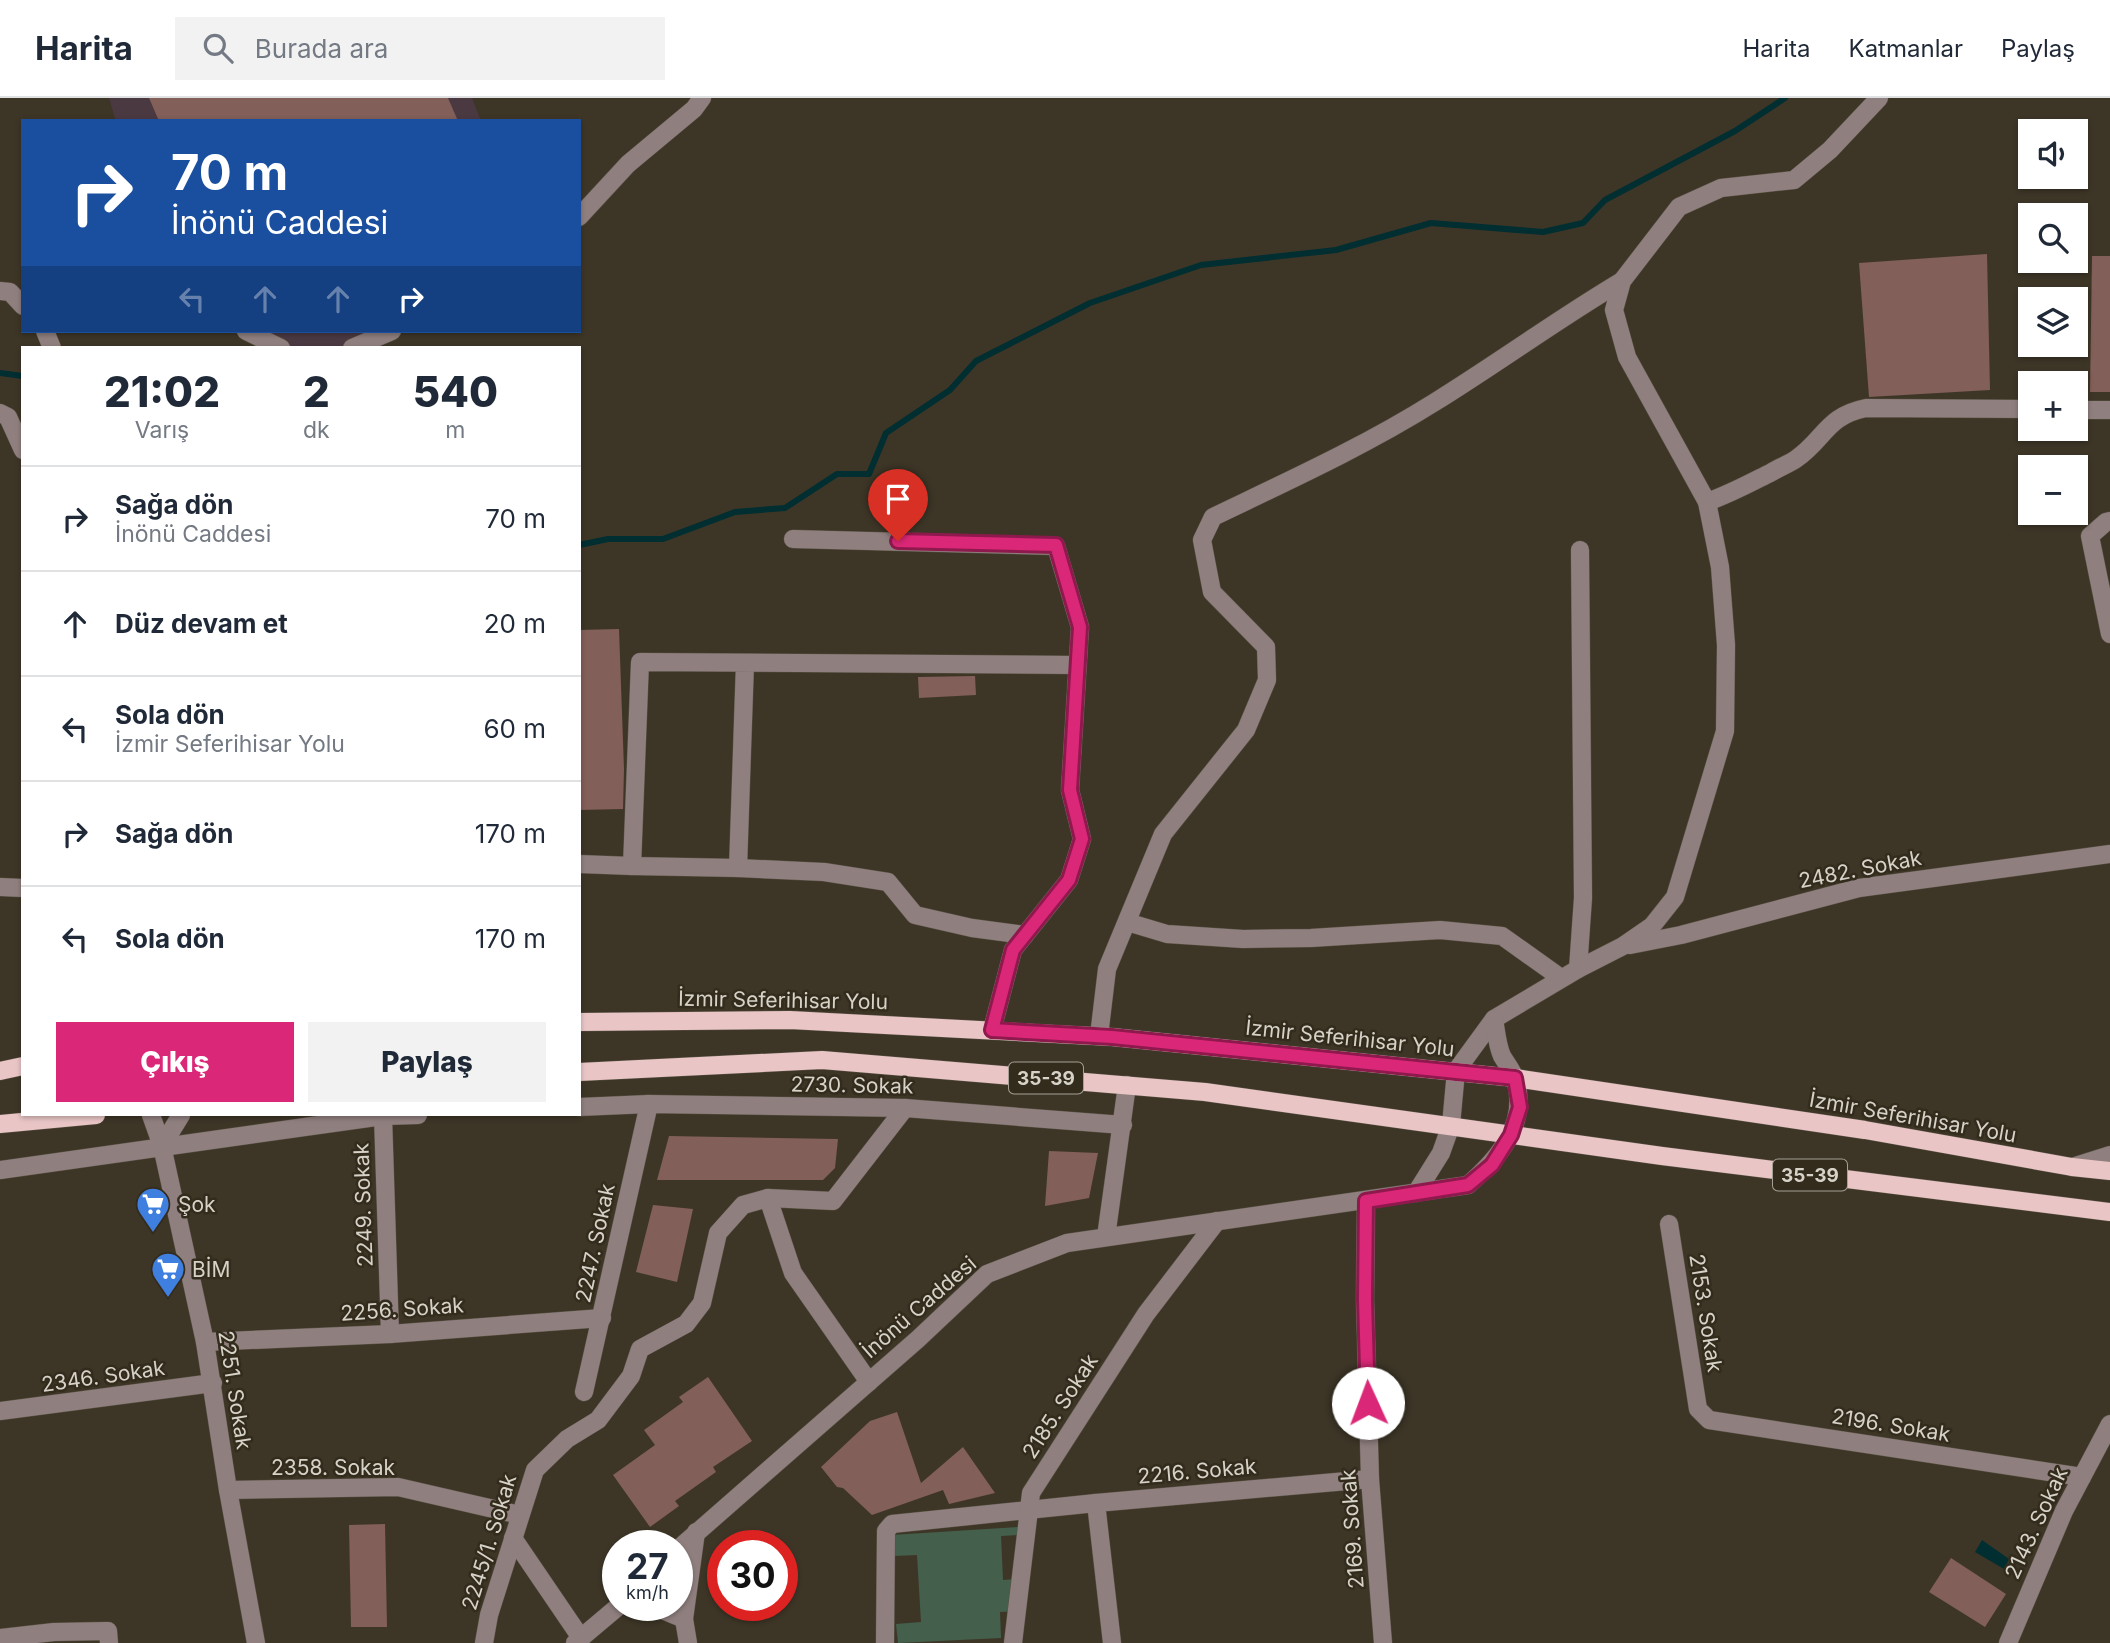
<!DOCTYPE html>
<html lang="tr">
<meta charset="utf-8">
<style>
:root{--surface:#fff;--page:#f2f2f3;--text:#1f2937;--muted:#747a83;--line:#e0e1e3;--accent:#db2777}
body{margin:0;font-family:Inter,sans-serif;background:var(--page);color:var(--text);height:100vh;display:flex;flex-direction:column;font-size:26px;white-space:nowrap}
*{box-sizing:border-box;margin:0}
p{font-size:23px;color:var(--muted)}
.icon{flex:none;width:38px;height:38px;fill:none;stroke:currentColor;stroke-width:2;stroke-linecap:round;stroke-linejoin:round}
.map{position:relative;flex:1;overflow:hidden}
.sheet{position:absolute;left:21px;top:248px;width:560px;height:770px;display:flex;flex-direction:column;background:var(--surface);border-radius:0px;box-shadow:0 2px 5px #0004}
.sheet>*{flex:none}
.hud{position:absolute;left:21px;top:21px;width:560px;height:214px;border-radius:0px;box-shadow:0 2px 5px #0004;background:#1a4fa0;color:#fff;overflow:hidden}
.fabs{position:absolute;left:2018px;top:21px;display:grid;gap:14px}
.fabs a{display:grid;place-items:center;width:70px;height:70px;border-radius:0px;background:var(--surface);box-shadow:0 2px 5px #0004;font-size:35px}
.speed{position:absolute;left:602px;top:1432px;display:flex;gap:14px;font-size:35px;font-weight:700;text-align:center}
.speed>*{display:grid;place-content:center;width:91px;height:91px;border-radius:50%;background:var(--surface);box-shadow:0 2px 5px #0004;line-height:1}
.speed small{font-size:18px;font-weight:400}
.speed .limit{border:10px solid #d22;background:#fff;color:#111}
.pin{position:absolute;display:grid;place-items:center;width:60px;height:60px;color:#fff;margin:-72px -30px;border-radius:50% 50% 50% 0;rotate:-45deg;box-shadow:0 0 7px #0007}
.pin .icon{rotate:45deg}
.me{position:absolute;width:77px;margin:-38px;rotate:358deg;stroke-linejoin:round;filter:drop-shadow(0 0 5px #0008)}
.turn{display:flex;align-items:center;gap:24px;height:147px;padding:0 35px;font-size:32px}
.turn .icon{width:91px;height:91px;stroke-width:2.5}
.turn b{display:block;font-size:49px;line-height:60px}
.lanes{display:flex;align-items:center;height:66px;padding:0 35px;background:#0003;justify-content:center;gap:35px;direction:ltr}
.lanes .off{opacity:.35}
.eta{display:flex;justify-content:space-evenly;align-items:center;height:119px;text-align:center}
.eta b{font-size:42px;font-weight:800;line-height:49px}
.primary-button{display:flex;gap:14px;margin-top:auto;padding:14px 35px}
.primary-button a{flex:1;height:80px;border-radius:0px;background:var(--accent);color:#fff;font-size:28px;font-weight:800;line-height:80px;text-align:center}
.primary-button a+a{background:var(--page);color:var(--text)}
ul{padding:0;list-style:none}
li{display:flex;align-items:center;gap:21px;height:105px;padding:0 35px;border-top:2px solid var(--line)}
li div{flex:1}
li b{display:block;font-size:26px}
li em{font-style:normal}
header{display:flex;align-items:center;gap:42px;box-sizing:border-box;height:98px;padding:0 35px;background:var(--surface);border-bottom:2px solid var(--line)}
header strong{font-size:33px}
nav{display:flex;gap:38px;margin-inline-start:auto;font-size:24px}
.search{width:490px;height:63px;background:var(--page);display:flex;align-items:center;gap:18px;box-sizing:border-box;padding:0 24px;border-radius:0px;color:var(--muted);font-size:26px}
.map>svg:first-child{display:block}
.industrial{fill:#4b3942}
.green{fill:#44604c}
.water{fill:#002e31}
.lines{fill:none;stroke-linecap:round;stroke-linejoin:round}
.stream{stroke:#002e31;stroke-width:6}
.building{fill:#825f58}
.minor-casing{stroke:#595244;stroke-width:19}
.major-casing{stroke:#595244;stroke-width:19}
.minor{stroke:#907f7f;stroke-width:18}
.major{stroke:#e9c5c6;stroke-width:18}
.route-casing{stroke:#8e194d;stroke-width:18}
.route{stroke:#db2777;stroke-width:12}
.labels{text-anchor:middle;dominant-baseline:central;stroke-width:5;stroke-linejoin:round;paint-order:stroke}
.shield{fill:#332c1d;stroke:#a5a095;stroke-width:2}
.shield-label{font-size:19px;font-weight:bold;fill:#d6d2c8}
.street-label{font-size:21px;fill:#d6d2c8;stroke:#332c1d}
.poi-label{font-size:21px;fill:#d6d2c8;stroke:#332c1d;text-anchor:start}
</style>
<header>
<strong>Harita</strong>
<div class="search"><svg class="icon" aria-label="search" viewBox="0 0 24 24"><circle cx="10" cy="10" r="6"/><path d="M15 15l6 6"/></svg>Burada ara</div>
<nav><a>Harita</a><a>Katmanlar</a><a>Paylaş</a></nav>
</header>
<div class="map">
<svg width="2110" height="1545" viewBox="0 0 2110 1545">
<rect width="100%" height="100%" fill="#3d3627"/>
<g class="industrial">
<polygon points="109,0 472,0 481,23 116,23"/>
<polygon points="249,233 399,233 361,250 283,250"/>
</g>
<polygon class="green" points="1018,1429 1018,1437 1001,1438 1003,1482 1016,1481 1018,1513 1000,1514 1001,1540 898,1545 896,1526 921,1524 917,1457 893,1458 892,1437"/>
<polygon class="water" points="1982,1442 2009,1461 2004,1471 1975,1454"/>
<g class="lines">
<g class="stream">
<polyline points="0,275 23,278"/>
<polyline points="579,447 608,441 663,441 735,414 785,410 837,376 869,376 886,335 950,292 976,263 1090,205 1201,167 1336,152 1431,125 1543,134 1583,125 1605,102 1735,33 1785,0"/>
</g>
</g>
<g class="building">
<polygon points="149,0 448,0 458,23 159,23"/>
<polygon points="1987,156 1990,292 1869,299 1859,165"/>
<polygon points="2092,158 2110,158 2110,294 2090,294"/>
<polygon points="619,531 624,671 623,711 579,712 579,532"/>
<polygon points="975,578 976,597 919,600 918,579"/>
<polygon points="669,1038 838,1041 835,1070 823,1082 657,1082"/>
<polygon points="1049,1053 1098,1055 1089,1100 1045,1108"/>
<polygon points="653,1107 693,1111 677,1184 636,1174"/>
<polygon points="708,1279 752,1343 713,1369 716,1374 675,1403 679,1408 650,1429 613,1377 655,1347 644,1332 683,1304 679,1299"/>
<polygon points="897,1314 921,1385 963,1349 995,1395 949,1406 943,1392 872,1417 843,1390 837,1389 821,1369 870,1323"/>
<polygon points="385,1426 387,1529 351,1529 349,1427"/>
<polygon points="1951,1460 2006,1496 1985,1529 1929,1494"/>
</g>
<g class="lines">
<defs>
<g id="minor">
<polyline points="579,119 628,66 694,11 702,0"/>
<polyline points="0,193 10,194 23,208"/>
<polyline points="45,233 52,250"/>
<polyline points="246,233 281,250"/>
<polyline points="352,250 392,233"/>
<polyline points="2076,312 2110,312"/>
<polyline points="0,315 8,319 23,352"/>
<path d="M1707 404C1730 396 1750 385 1772 374 1780 369 1789 366 1796 361 1825 341 1826 318 1866 310L2030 311"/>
<polyline points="2110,423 2106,424 2090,438 2110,536"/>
<polyline points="793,441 1056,448 1080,529 1070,692 1082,741 1069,782 1013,852 992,932"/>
<polyline points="745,565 738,770 632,768 640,564 1077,567"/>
<polyline points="579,766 632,768"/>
<polyline points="738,770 824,774 888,784 915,817 972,830 1025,837"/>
<polyline points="0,789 23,790"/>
<polyline points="1127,824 1167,836 1243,841 1311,840 1440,832 1502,838 1561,880"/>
<polyline points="1630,847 1681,837 1859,790 2110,756"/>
<polyline points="1578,871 1583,800 1580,452"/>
<path d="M1099 938 1107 871 1163 736 1246 632 1267 582 1266 549 1212 494 1202 442 1213 419C1288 383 1365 348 1435 304 1498 265 1558 221 1622 183"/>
<polyline points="579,1009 649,1006 905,1010 1123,1027"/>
<polyline points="151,1017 162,1048 205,1244 228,1392 256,1545"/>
<polyline points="383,1018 390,1236"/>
<polyline points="162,1048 181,1017"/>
<polyline points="2072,1069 2110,1057"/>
<polyline points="0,1072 383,1018 418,1017"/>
<polyline points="1416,1095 1441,1055 1451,1027 1456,973 1494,921 1578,871 1623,848 1652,828 1675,799 1725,633 1726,547 1720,469 1707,404 1627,259 1614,212 1622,183 1679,109 1721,90 1794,82 1830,52 1879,0"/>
<polyline points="768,1100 793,1175 869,1284"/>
<polyline points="1366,1103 1365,1202 1370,1381 1383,1545"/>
<polyline points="1669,1126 1698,1311 1709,1322 2082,1379"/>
<polyline points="1106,1139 1127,987"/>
<polyline points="205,1244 390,1236 602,1220"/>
<polyline points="584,1294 649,1006"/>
<polyline points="0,1313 213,1285"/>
<polyline points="228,1392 398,1389 520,1417"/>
<polyline points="1096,1405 1112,1545"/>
<polyline points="513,1440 581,1540"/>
<path d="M677 1452 918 1241 987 1176 1067 1145 1468 1087C1499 1060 1529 1025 1515 981 1513 973 1506 965 1502 958 1497 947 1496 932 1494 921"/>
<polyline points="650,1507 684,1521"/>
<polyline points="0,1540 54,1534 108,1533 109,1545"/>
<polyline points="484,1545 489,1517 535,1372 567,1341 598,1322 631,1278 640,1251 686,1226 702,1205 718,1135 743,1107 768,1100 833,1103 905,1010"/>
<polyline points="575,1545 620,1507"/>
<polyline points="688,1545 684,1521 696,1434"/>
<polyline points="885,1545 886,1433 892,1426 1096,1405 1370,1381"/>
<polyline points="1013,1545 1031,1395 1146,1216 1217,1123"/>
<polyline points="2008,1545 2064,1413 2110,1326"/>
</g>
<g id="major">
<polyline points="579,924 790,922 1112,939 1515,980 1865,1032 2072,1069 2110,1073"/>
<polyline points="0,973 23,968"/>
<polyline points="579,974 822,962 1205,994 1662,1058 2110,1114"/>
<polyline points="0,1026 96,1017"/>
</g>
</defs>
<use href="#minor" class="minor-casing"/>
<use href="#major" class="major-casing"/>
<use href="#minor" class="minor"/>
<use href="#major" class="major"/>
</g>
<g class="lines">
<defs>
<polyline id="route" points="898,443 1056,447 1080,529 1070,692 1082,741 1069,782 1013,852 992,932 1112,939 1515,980 1520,1009 1511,1037 1492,1067 1468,1087 1366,1103 1365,1202 1368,1305"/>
</defs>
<use href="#route" class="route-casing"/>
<use href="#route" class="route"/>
</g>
<defs>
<symbol id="supermarket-pin" viewBox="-11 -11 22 30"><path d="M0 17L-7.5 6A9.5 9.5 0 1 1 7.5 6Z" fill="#3f7fe0" stroke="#332c1d"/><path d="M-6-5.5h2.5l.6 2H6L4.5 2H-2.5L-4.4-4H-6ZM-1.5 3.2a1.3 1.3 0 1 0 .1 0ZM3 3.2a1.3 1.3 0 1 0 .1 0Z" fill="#fff"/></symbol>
</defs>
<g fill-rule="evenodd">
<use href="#supermarket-pin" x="134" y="1087" width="38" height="52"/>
<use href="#supermarket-pin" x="149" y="1152" width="38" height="52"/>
</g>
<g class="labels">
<g class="shield">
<rect x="1009" y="964.5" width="74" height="31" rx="5"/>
<rect x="1773" y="1061.5" width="74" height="31" rx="5"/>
</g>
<g class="shield-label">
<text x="1046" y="980">35-39</text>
<text x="1810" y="1077">35-39</text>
</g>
<g class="street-label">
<text transform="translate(1860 771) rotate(-11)">2482. Sokak</text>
<text transform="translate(783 902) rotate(1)">İzmir Seferihisar Yolu</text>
<text transform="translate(1350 940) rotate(6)">İzmir Seferihisar Yolu</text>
<text transform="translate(852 987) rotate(1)">2730. Sokak</text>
<text transform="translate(1913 1019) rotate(10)">İzmir Seferihisar Yolu</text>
<text transform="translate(363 1107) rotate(-92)">2249. Sokak</text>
<text transform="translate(595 1145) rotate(-78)">2247. Sokak</text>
<text transform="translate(919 1209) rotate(-41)">İnönü Caddesi</text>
<text transform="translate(402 1211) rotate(-4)">2256. Sokak</text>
<text transform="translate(1706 1215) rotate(81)">2153. Sokak</text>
<text transform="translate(103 1278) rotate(-8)">2346. Sokak</text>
<text transform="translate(235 1292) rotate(81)">2251. Sokak</text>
<text transform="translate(1060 1308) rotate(-57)">2185. Sokak</text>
<text transform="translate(1891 1327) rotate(9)">2196. Sokak</text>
<text x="333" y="1369">2358. Sokak</text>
<text transform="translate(1197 1373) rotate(-5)">2216. Sokak</text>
<text transform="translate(2036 1425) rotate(-65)">2143. Sokak</text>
<text transform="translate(1352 1431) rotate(-94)">2169. Sokak</text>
<text transform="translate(489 1444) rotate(-73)">2245/1. Sokak</text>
</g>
<g class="poi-label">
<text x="178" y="1106">Şok</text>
<text x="192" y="1171">BİM</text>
</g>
</g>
</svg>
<div class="fabs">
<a><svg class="icon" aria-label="sound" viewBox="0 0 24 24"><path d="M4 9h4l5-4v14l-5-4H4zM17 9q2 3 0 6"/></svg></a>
<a><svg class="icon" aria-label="search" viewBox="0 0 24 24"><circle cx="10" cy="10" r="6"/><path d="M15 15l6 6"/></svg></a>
<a><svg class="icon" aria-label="layers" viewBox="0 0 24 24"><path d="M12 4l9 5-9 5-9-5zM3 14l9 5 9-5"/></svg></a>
<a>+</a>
<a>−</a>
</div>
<div class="speed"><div>27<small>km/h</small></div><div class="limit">30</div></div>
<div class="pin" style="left:898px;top:443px;background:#d93025"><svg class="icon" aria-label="arrive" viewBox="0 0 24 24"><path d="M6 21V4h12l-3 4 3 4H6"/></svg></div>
<svg class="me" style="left:1368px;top:1305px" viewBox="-20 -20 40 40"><circle r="19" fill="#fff"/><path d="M0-13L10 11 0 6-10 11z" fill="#db2777"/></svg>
<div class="hud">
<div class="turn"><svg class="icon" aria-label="right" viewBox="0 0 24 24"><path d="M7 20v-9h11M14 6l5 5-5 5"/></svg><div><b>70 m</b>İnönü Caddesi</div></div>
<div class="lanes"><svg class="icon off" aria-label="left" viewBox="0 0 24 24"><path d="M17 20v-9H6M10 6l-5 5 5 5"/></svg><svg class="icon off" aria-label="ahead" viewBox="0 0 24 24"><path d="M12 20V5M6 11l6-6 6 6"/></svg><svg class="icon off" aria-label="ahead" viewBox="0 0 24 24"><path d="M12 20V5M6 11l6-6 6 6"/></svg><svg class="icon" aria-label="right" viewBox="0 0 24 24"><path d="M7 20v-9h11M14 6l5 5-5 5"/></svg></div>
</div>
<section class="sheet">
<div class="eta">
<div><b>21:02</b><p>Varış</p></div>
<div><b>2</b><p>dk</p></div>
<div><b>540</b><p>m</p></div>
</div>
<ul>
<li><svg class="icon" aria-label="right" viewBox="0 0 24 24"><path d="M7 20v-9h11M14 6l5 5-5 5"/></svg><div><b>Sağa dön</b><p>İnönü Caddesi</p></div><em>70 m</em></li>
<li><svg class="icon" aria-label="ahead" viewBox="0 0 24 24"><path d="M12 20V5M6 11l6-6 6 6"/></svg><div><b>Düz devam et</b></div><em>20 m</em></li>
<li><svg class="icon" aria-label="left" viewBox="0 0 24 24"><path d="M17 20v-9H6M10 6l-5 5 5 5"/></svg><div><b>Sola dön</b><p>İzmir Seferihisar Yolu</p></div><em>60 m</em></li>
<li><svg class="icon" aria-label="right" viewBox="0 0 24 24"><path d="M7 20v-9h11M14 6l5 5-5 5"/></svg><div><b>Sağa dön</b></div><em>170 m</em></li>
<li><svg class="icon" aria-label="left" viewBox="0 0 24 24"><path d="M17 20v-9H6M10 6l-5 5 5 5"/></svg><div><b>Sola dön</b></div><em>170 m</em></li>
</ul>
<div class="primary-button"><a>Çıkış</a><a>Paylaş</a></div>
</section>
</div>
